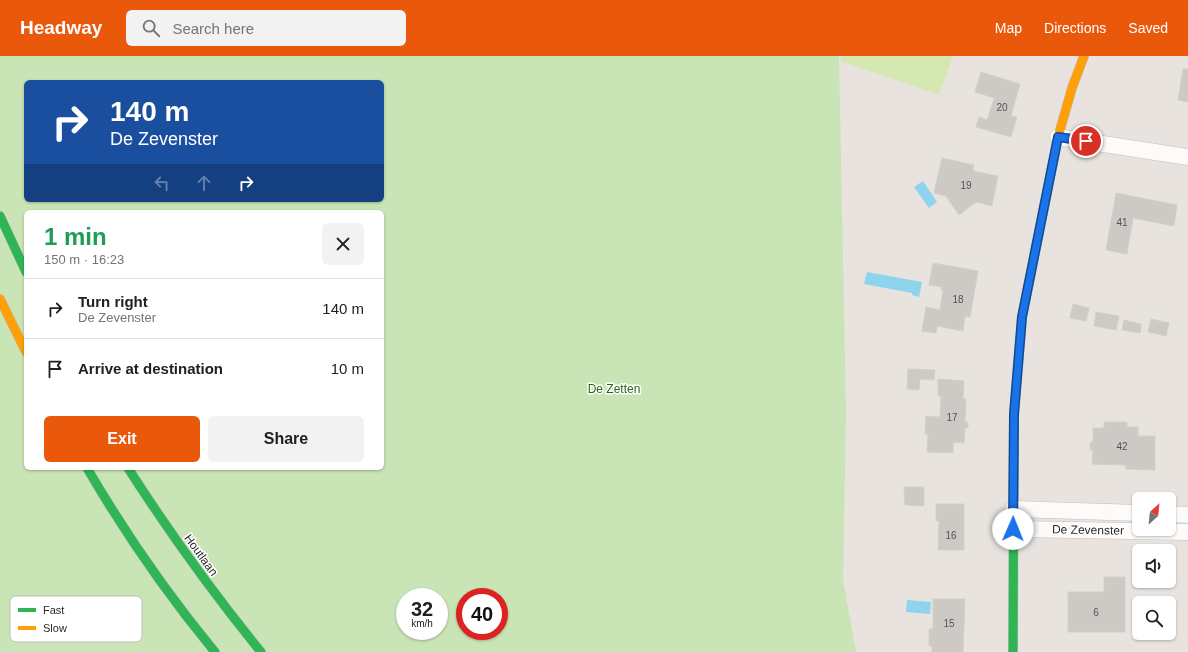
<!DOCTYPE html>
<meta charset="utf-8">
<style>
:root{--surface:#fff;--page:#f2f2f2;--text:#202124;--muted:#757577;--line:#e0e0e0;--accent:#ea580c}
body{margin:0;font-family:Arial,sans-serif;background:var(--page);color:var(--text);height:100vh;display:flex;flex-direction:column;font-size:15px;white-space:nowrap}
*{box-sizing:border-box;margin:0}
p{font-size:13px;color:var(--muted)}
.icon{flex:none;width:22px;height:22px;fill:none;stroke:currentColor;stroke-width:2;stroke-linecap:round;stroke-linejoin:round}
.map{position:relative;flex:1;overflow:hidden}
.drawer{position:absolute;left:24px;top:154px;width:360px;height:260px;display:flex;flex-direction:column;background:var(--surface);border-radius:6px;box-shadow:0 1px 3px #0004}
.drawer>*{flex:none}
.banner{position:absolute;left:24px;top:24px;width:360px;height:122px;border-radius:6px;box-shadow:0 1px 3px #0004;background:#1a4fa0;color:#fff;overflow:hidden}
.needle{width:26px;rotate:27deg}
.fabs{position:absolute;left:1132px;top:436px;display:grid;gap:8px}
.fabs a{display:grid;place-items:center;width:44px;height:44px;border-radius:6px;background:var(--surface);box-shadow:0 1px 3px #0004;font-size:20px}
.speed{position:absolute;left:396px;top:532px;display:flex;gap:8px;font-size:20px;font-weight:700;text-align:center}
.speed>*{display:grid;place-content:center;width:52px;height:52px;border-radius:50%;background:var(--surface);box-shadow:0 1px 3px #0004;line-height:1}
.speed small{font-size:10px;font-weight:400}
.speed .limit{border:6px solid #d22;background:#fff;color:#111}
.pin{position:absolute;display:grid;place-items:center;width:34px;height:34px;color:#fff;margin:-17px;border:2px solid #fff;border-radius:50%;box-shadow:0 1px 4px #0007}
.me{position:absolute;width:44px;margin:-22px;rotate:1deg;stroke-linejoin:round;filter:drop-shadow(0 0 3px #0008)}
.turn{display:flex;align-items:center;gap:14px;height:84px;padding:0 20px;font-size:18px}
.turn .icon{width:52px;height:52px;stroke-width:2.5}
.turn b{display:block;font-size:28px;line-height:34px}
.lanes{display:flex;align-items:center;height:38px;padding:0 20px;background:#0003;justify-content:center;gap:20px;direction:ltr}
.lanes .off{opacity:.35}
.round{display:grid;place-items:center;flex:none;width:42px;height:42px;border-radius:6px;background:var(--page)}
.overview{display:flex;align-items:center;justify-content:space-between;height:68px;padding:0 20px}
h1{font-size:24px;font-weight:700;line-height:30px;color:#1e9e55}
.action{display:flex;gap:8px;margin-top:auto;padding:8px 20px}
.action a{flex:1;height:46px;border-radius:6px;background:var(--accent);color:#fff;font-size:16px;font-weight:700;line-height:46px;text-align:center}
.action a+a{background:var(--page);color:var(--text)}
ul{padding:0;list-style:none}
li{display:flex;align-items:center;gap:12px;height:60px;padding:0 20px;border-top:1px solid var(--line)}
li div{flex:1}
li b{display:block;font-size:15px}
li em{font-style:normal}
header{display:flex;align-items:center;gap:24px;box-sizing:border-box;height:56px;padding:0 20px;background:var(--accent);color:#fff}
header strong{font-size:19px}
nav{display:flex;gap:22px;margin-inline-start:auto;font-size:14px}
.search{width:280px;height:36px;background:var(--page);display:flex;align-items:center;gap:10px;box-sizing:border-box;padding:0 14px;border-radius:6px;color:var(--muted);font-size:15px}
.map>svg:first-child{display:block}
.green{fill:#c9e4b5;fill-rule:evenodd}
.pitch{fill:#d5e8b2}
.water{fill:#8ed4ed}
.building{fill:#cdc9c5;stroke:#d3cfca}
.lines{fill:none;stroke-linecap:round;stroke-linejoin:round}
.street-casing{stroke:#c1bfc0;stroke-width:17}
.fast-casing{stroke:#c1bfc0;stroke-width:10}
.slow-casing{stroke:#c1bfc0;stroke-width:10}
.street{stroke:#fcfbfa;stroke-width:16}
.fast{stroke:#30b455;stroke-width:9}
.slow{stroke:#ff9f0a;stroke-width:9}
.route-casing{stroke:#114b97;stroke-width:10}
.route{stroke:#1a73e8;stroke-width:7}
.labels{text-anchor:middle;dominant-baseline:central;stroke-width:3;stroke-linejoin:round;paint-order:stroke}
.number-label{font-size:10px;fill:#545352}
.park-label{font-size:12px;fill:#276816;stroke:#fff}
.street-label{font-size:12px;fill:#292929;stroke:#fff}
.key{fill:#fff;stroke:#bfbfbf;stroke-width:1}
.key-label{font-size:11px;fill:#292929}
</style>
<header>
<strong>Headway</strong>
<div class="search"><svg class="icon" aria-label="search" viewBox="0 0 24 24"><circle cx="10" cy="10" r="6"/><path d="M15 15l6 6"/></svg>Search here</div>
<nav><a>Map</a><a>Directions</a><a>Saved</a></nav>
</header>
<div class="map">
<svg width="1188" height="596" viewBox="0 0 1188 596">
<rect width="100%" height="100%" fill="#e8e3de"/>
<path class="green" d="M0 0H839L846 357 843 524 856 596H0ZM26 26H382V144H26ZM26 156H382V412H26ZM405 541H439V575H405ZM465 541H499V575H465Z"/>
<polygon class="pitch" points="842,0 953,0 939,39 840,5"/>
<g class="water">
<polygon points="923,125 937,146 929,152 914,131"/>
<polygon points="867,216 922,226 919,241 912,239 912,237 864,228"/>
<polygon points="907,544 931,546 930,558 906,556"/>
</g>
<g class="building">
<polygon points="1183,13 1188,13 1188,46 1178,44"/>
<polygon points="981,16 1020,28 1011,60 1017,61 1011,81 976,71 979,61 987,64 994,42 975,36"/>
<polygon points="942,102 974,109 973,115 998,120 992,150 976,146 959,159 946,140 934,137"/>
<polygon points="1116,137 1177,149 1174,170 1133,162 1127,198 1106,194"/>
<polygon points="933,207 978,215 970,261 965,260 963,275 937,270 936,277 922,275 926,251 940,254 943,234 941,234 942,231 929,229"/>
<polygon points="1073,248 1089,252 1086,265 1070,262"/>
<polygon points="1096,256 1119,260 1116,274 1094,270"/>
<polygon points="1151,263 1169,267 1166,280 1148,276"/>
<polygon points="1124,264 1141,268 1140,277 1122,274"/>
<polygon points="908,313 935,314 934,324 920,323 919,334 907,333"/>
<polygon points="938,323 964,325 963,343 966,343 965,366 968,366 968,372 965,372 964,387 953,386 953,397 927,396 928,378 925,378 926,360 940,361 941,340 938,340"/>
<polygon points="1104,366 1127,366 1127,371 1138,371 1138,380 1155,380 1155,414 1126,413 1126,409 1092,408 1093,395 1090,393 1090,387 1093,385 1093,372 1104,372"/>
<polygon points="904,431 924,431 924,450 905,449"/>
<polygon points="936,448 964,448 964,494 938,494 939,465 936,465"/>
<polygon points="1104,521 1125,521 1125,576 1068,576 1068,536 1104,536"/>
<polygon points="933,543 965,543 963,596 932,596 932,590 929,590 929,573 933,573"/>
</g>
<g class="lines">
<defs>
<g id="street">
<polyline points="1058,81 1188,101"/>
<polyline points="1013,453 1139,457"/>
<polyline points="1169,458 1188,459"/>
<polyline points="1013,473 1188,476"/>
</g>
<g id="fast">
<polyline points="0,160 26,216"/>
<path d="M87 412C125 477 167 538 215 596"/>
<path d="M128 412C169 476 213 537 261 596"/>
<polyline points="1013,596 1014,358 1022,261 1026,241"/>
</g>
<g id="slow">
<polyline points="1026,241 1058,81 1072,32 1084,0"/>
<polyline points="0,243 26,296"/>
</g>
</defs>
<use href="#street" class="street-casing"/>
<use href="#fast" class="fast-casing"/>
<use href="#slow" class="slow-casing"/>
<use href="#street" class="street"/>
<use href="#fast" class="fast"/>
<use href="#slow" class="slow"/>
</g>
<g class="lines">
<defs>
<polyline id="route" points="1013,473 1014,358 1022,261 1058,81 1086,85"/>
</defs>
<use href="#route" class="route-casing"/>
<use href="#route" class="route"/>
</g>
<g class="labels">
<g class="number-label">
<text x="1002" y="51">20</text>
<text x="966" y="129">19</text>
<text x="1122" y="166">41</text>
<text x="958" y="243">18</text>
<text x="952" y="361">17</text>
<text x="1122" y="390">42</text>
<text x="951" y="479">16</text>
<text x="1096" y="556">6</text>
<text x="949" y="567">15</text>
</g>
<g class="park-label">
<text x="614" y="333">De Zetten</text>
</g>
<g class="street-label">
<text transform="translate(1088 474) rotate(1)">De Zevenster</text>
<text transform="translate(201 499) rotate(54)">Houtlaan</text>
</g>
</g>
<rect x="10" y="540" width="132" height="46" rx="6" class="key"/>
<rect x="18" y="552" width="18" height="4" fill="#30b455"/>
<rect x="18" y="570" width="18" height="4" fill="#ff9f0a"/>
<g class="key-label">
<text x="43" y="558">Fast</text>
<text x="43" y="576">Slow</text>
</g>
</svg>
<div class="fabs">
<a><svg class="needle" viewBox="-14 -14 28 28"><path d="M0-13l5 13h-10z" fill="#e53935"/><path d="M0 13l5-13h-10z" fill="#757577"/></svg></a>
<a><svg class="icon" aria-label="sound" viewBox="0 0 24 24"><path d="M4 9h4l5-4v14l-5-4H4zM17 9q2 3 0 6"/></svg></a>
<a><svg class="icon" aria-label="search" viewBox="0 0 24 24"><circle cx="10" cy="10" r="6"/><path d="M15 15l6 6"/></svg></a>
</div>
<div class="speed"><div>32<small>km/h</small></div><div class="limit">40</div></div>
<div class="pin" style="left:1086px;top:85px;background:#d93025"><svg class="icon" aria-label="arrive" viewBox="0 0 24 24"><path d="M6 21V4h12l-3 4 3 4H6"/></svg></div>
<svg class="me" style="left:1013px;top:473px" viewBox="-20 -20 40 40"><circle r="19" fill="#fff"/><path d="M0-13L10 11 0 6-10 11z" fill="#1a73e8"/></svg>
<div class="banner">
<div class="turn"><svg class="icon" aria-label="right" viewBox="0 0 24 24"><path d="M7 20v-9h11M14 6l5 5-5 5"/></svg><div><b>140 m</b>De Zevenster</div></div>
<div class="lanes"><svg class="icon off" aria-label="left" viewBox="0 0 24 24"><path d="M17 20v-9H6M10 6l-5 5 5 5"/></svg><svg class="icon off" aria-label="ahead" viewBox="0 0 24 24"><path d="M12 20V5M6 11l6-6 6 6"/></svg><svg class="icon" aria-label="right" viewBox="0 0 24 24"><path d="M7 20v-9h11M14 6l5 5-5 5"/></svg></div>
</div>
<section class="drawer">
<div class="overview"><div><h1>1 min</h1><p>150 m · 16:23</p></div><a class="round"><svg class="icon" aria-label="close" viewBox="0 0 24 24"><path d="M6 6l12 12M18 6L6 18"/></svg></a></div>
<ul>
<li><svg class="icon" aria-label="right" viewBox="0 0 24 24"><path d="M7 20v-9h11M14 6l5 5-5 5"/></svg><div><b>Turn right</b><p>De Zevenster</p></div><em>140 m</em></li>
<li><svg class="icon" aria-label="arrive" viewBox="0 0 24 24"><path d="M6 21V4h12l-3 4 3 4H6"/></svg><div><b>Arrive at destination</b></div><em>10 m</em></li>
</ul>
<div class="action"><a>Exit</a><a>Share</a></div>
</section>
</div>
